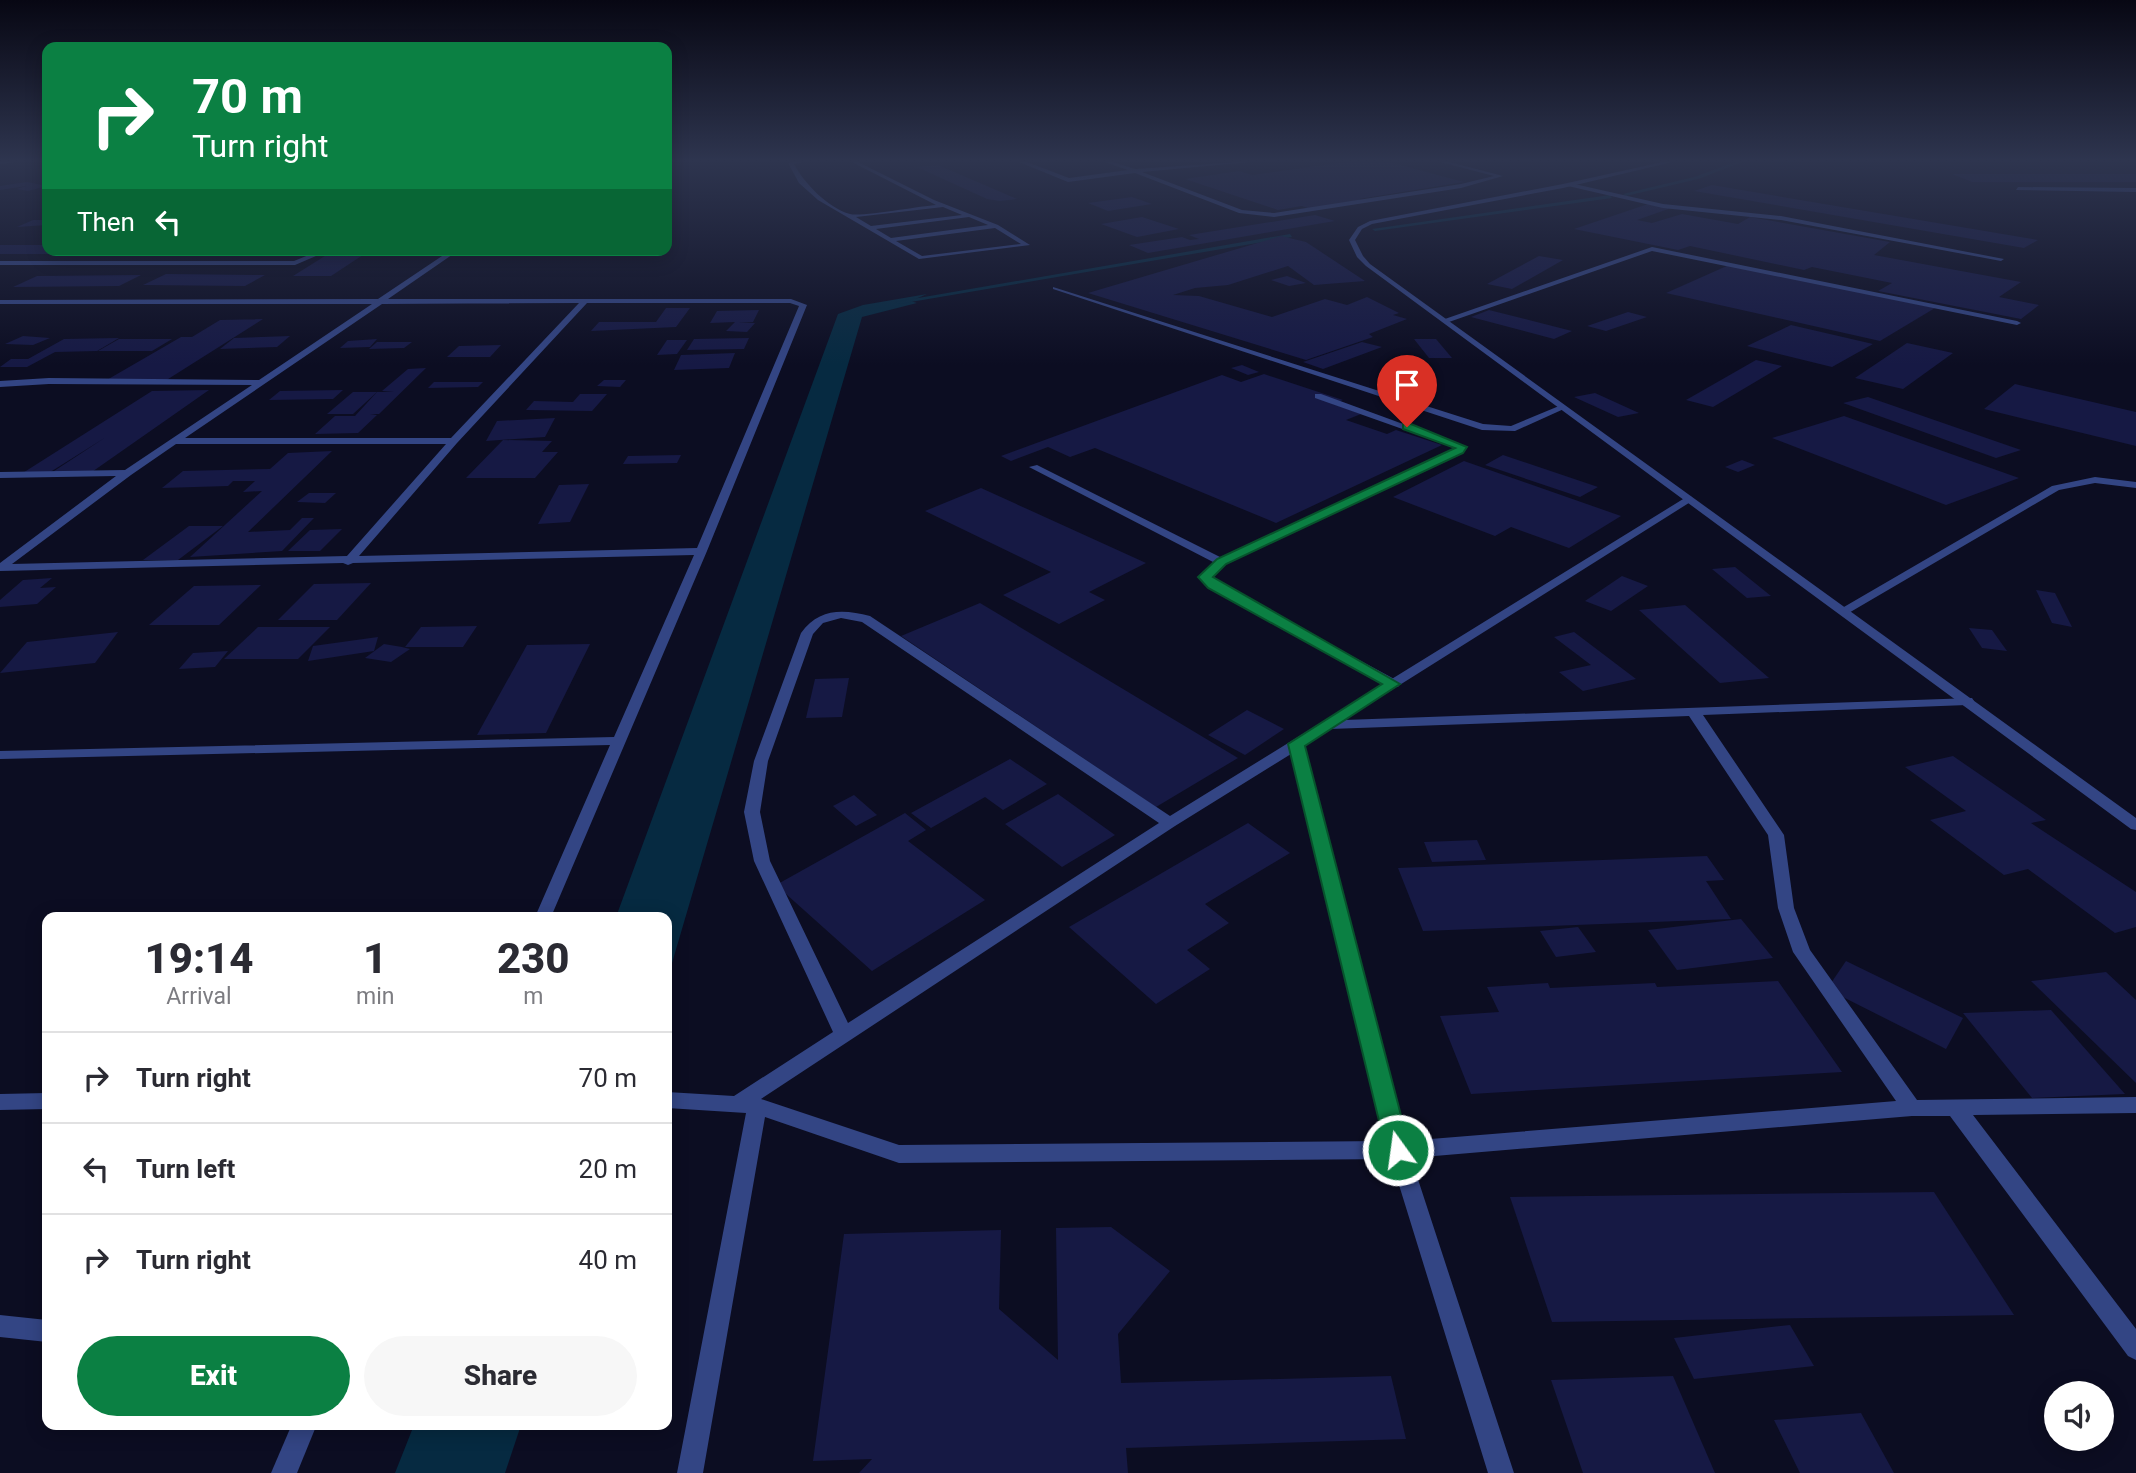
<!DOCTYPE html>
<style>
:root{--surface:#fff;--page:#f7f7f7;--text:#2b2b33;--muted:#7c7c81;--line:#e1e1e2;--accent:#0b8043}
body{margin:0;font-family:Roboto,sans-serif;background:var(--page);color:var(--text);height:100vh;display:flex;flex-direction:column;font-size:26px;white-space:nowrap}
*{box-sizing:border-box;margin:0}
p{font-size:23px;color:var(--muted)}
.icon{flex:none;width:38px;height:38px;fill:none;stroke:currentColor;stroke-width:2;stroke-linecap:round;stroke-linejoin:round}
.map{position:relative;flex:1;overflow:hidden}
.drawer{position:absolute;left:42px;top:912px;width:630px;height:518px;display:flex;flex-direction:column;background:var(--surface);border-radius:14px;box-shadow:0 4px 18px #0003}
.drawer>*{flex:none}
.top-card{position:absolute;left:42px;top:42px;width:630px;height:214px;border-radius:14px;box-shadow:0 4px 18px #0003;background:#0b8043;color:#fff;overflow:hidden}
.controls{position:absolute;left:2044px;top:1381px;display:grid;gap:14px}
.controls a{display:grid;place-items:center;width:70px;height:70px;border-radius:50%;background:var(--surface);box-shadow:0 4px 18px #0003;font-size:35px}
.pin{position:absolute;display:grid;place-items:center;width:60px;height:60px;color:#fff;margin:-72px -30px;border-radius:50% 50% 50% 0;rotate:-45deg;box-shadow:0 0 7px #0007}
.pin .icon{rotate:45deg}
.me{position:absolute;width:77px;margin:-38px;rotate:346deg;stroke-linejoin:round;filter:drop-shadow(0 0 5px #0008)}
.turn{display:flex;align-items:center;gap:24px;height:147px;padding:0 35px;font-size:32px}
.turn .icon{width:91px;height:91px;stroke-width:2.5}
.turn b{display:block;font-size:49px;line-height:60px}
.then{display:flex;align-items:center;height:66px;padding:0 35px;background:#0003;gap:14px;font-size:26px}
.eta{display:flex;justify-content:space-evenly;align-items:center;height:119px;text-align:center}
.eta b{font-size:42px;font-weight:800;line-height:49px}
.primary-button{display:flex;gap:14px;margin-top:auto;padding:14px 35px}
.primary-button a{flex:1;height:80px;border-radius:42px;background:var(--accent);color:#fff;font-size:28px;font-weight:800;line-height:80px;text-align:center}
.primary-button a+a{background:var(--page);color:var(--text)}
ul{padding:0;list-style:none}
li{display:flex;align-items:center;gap:21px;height:91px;padding:0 35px;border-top:2px solid var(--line)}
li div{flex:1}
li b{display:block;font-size:26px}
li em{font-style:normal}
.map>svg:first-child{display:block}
.water{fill:#062a41}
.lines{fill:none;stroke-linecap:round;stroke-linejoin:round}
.stream{fill:#062a41;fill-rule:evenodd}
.building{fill:#161944}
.service{fill:#334584;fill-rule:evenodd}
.minor{fill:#334584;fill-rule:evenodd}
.tertiary{fill:#334584;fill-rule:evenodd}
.route{fill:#0b8043;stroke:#07532c;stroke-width:2}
</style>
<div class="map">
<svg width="2136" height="1473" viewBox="0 0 2136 1473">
<rect width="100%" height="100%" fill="#0c0d22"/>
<g class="water">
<polygon points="927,294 911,301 917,303 862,317 667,980 667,917 616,917 838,314 863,305"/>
<polygon points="414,1425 414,1424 521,1425 505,1473 395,1473"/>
</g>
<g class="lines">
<g class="stream">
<polygon points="1744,159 1751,159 1698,179 1626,196 1623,194 1694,177"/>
<polygon points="1610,195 1612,198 1375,231 1372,229"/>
<polygon points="1290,234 1292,237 899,304 895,302"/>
</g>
</g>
<g class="building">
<polygon points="1366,159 1378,159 1464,182 1359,199 1366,201 1313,210 1302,206 1278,210 1185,179 1239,171 1252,175"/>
<polygon points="938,165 1017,199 1000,201 987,199 917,167"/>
<polygon points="1952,174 2136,174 2136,182 1972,182"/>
<polygon points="27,182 47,186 28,191 17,189 26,186 0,190 0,186"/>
<polygon points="1712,185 2038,240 2024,248 1694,191"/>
<polygon points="1132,197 1152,204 1108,211 1088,203"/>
<polygon points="1648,204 1671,208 1637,220 1652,223 1682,214 1738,224 1750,217 1890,242 1874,255 2021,282 1999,297 2039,305 2021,319 1878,291 1892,283 1812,267 1804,270 1690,246 1678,250 1574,229"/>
<polygon points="1315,215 1335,221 1148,253 1129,245 1182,237 1190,240 1199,239 1189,235"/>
<polygon points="1142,217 1179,229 1137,237 1101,224"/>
<polygon points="33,220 47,220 47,225 17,227"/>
<polygon points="1281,236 1306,242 1365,281 1314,285 1288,266 1228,285 1195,288 1173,295 1199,296 1272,317 1325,299 1347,305 1367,297 1399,313 1393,315 1407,319 1369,334 1373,337 1306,360 1088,293"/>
<polygon points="0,245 47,245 47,250 75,250 66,254 0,254"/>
<polygon points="97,250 192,250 187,253 89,254"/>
<polygon points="333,251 369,251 331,276 293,276"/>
<polygon points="1539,256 1563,260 1512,289 1487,284"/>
<polygon points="1729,265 1935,308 1880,341 1666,293"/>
<polygon points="166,274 265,275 245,286 143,285"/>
<polygon points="141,275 119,286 13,287 37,276"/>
<polygon points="1287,276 1306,283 1289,286 1271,280"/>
<polygon points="666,308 690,308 676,327 591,331 599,322 656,322"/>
<polygon points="759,310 753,322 738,322 755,323 747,332 726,331 735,322 710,323 717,311"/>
<polygon points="1489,310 1572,331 1554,339 1471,317"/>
<polygon points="1628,312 1647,317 1606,331 1587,326"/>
<polygon points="263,319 165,381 105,381 181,337 192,337 220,320"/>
<polygon points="1791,325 1873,344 1832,367 1747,346"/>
<polygon points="23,336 50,338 33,345 5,344"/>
<polygon points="290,336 277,347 220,349 234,338"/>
<polygon points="119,338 97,351 55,352 27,367 0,367 11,359 28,359 64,339"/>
<polygon points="749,338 744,349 687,350 694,339"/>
<polygon points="119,339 172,339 152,351 98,351"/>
<polygon points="377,339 370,347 340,348 348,341"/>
<polygon points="1414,339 1436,339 1452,358 1429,358"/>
<polygon points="667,340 687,340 677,354 657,355"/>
<polygon points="377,342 412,342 404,348 369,349"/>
<polygon points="1362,342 1382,347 1323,369 1303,362"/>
<polygon points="1907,343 1953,353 1903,389 1855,378"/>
<polygon points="501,345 490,357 447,357 459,346"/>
<polygon points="735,353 729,368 674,370 681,355"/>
<polygon points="1756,360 1782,366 1713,407 1686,400"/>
<polygon points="1242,365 1259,372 1248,375 1231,368"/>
<polygon points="426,368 379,414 370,414 377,415 358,433 315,434 335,416 355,416 377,392 394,392 382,391 408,369"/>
<polygon points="1264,374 1343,400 1333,404 1361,414 1346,420 1387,434 1396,430 1442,445 1276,523 1095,448 1070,457 1048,447 1011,461 1001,456 1222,375 1241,382"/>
<polygon points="604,380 626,380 620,387 597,386"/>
<polygon points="434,382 483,382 478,387 428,388"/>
<polygon points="2015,384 2136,412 2136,446 1984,409"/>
<polygon points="209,390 89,474 48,475 106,437 44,476 18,476 152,391"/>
<polygon points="343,390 333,399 269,400 280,391"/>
<polygon points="353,392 377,392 353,414 327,414"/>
<polygon points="1595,393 1639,413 1618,417 1574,397"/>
<polygon points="580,394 607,394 592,411 526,410 534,401 573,402"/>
<polygon points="1868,397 2021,450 1996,458 1843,403"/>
<polygon points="1844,416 2019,478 1946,505 1772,438"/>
<polygon points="555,418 545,437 486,441 497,421"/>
<polygon points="503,440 552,441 542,452 558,452 535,478 466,478"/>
<polygon points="332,451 248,532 290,530 302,518 314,518 282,551 190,557 262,491 243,492 255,481 233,481 228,486 162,488 183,471 270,469 288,453"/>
<polygon points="681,455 677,463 623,464 628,456"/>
<polygon points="1503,455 1598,487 1580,497 1485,465"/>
<polygon points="1742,460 1755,465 1738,472 1725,467"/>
<polygon points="1464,461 1621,516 1569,548 1511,527 1495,536 1393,497"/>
<polygon points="589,484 570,522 538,524 559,485"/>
<polygon points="981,488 1146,563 1089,592 1105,600 1059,624 1003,595 1051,572 925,511"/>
<polygon points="309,493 336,493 325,503 297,502"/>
<polygon points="189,526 223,526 178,560 143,560"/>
<polygon points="342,529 320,551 288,551 310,530"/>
<polygon points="1735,567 1771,596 1747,598 1712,569"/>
<polygon points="1622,576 1648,586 1611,611 1585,601"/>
<polygon points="52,578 40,588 56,587 37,604 0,607 0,600 23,580"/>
<polygon points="371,583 337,620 278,620 314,584"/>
<polygon points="261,585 219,625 149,625 194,586"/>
<polygon points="2036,590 2055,593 2072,627 2052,623"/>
<polygon points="980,603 1238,758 1156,807 901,636"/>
<polygon points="1685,605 1769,678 1720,683 1639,610"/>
<polygon points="477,626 463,647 405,647 421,627"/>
<polygon points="258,627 330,627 298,659 224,659"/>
<polygon points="1969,628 1992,630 2007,651 1982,648"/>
<polygon points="118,632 95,663 0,673 27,642"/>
<polygon points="1574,632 1636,679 1583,691 1559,672 1591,665 1554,637"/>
<polygon points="378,637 374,651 308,661 313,646"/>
<polygon points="384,644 402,647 410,649 391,662 365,658"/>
<polygon points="590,644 546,733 477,735 527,645"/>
<polygon points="228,651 215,667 179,669 193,653"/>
<polygon points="849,678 842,717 806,718 815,679"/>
<polygon points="1247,710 1284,729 1245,755 1208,735"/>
<polygon points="1953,756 2046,820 2031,823 2136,892 2136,927 2115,933 2028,869 2004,875 1930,820 1966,811 1905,767"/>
<polygon points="1010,759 1047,784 1003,810 985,797 931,828 911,813"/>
<polygon points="1058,794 1115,835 1062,867 1005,824"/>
<polygon points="854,795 877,815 856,826 833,806"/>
<polygon points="905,813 926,830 908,841 985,900 872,971 776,885"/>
<polygon points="1248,823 1290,853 1205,904 1229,923 1187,950 1210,969 1156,1004 1069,927"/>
<polygon points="1477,840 1486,860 1432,862 1424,842"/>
<polygon points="1707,856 1724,880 1706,881 1731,919 1423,931 1398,868"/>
<polygon points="1741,919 1773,958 1677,970 1648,930"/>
<polygon points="1578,927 1596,952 1556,957 1540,931"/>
<polygon points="1846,961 1963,1018 1946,1049 1827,989"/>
<polygon points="2106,972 2136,1000 2136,1083 2031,981"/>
<polygon points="1778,981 1842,1072 1471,1094 1440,1016 1499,1012 1487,987 1548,983 1550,988 1655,983 1657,987"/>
<polygon points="2051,1010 2125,1094 2032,1098 1963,1013"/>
<polygon points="1934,1192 2014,1315 1552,1322 1510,1197"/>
<polygon points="1111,1227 1170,1271 1118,1334 1121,1383 1391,1376 1406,1439 1126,1448 1128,1473 859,1473 872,1459 813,1461 844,1234 1001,1230 999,1309 1058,1360 1056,1228"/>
<polygon points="1790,1325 1814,1366 1694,1379 1674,1338"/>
<polygon points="1673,1376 1715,1473 1583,1473 1551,1380"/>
<polygon points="1861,1413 1894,1473 1800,1473 1774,1420"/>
</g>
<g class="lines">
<g class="service">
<path d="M806 159H818L794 164C804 183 828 208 850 214 861 217 921 206 936 205L846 159H852L934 200 998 225 1030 245 919 259 818 200 799 183 788 163ZM943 207 962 215 871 226 856 217ZM969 217 988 225 891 238 876 229ZM995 228 1021 244 922 256 896 241Z"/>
<polygon points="1012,159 1019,159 1069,178 1128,170 1096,159 1103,159 1135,169 1283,159 1142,172 1242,210 1274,213 1461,184 1494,176 1429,159 1438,159 1503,176 1461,188 1274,217 1239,213 1135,173 1068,182"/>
<polygon points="1570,183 1663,204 1781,216 2004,259 2001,261 1781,220 1663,208 1568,186"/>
<polygon points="2018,187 2136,188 2136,192 2016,190"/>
<polygon points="1652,247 2017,321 2021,323 2017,325 1652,251 1449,322 1442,320"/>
<polygon points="321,250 330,250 295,265 0,265 0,261 294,261"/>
<polygon points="1315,394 1321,394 1466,447 1462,453 1226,564 1212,577 1217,583 1398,681 1400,684 1398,687 1388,687 1209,587 1199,577 1215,563 1029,467 1037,465 1222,558 1456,448 1315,398"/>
</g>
<g class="minor">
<polygon points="27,159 25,161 0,164 0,160"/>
<polygon points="1944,159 2136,159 2136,162 1946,162"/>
<path d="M451 250H459L388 299H791L807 305 707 551 551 917H535L610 745 0 759V751L614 737 694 555 353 563 348 565 343 563 0 571V563L116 476 0 478V472L125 470 252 385 49 384 0 387V381L49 378 259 380 372 304H0V300L378 299ZM579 303 451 438H185L382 304ZM587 303H790L799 306 697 548 359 556 457 443ZM176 444H446L347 556 12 564 131 475Z"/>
<polygon points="1053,287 1483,424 1511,426 1559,406 1566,408 1515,431 1482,430 1053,289"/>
<polygon points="2095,477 2136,482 2136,488 2095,483 2059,490 1847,614 1843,615 1837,611 2052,486"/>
<path d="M1688 496 1692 497V501L1344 720 1972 698 1974 701 1967 705 1703 715 1784 835 1794 908 1810 950 1917 1100 2136 1097V1113L1973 1115 2136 1329V1360L2128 1356 1950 1116H1912L1411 1158 1514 1473H1488L1391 1159 899 1163 765 1117 703 1473H677L746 1113 667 1108V1092L734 1096 833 1032 754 861 744 812 754 761 801 633C819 608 843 609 870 616L1170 816ZM841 618 862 622 1159 823 848 1023 770 861 760 812 768 761 813 634 823 623ZM1689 716 1768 835 1778 908 1793 952 1896 1101 1406 1141 1304 746 1330 729ZM1291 754 1386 1141 899 1145 761 1099 1175 826Z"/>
<polygon points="47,1093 47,1109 0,1110 0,1094"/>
<polygon points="0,1315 47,1320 47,1342 0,1337"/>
<polygon points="292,1424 317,1424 297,1473 271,1473"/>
</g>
<polygon class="tertiary" points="1676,159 1685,159 1563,188 1372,224 1362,229 1355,240 1363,256 1370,264 2136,818 2136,830 2131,829 1366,266 1357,257 1349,240 1358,227 1370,221 1563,184"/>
</g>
<linearGradient id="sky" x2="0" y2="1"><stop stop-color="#070713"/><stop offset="0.44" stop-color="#2e354f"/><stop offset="1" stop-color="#2e354f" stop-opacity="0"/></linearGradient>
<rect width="2136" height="365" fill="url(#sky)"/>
<polygon class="route" points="1403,424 1411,424 1467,447 1463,453 1226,564 1213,577 1400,684 1305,746 1410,1150 1406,1157 1398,1160 1390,1157 1386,1150 1288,744 1382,684 1208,588 1198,577 1217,559 1455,448 1403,429"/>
</svg>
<div class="controls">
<a><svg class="icon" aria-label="sound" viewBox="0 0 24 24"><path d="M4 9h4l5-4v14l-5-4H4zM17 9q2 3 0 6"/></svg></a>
</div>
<div class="pin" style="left:1407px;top:427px;background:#d93025"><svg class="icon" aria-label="arrive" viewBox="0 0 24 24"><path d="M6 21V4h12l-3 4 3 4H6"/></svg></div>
<svg class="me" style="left:1398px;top:1150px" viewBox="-20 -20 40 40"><circle r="17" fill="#0b8043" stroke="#fff" stroke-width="3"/><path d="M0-11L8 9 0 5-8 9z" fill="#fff"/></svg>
<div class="top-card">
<div class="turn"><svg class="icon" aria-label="right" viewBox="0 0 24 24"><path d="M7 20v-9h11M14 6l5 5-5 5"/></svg><div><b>70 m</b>Turn right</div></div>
<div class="then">Then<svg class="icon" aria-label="left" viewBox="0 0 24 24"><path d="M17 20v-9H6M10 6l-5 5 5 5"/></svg></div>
</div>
<section class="drawer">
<div class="eta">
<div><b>19:14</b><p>Arrival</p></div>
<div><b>1</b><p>min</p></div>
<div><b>230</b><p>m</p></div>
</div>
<ul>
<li><svg class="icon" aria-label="right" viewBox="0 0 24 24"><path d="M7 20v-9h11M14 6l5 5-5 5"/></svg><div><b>Turn right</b></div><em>70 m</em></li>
<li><svg class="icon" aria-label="left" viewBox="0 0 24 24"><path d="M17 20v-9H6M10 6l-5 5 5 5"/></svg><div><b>Turn left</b></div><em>20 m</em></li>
<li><svg class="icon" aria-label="right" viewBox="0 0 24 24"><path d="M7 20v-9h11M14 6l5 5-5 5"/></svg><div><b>Turn right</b></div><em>40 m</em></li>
</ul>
<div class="primary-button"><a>Exit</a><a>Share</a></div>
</section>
</div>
